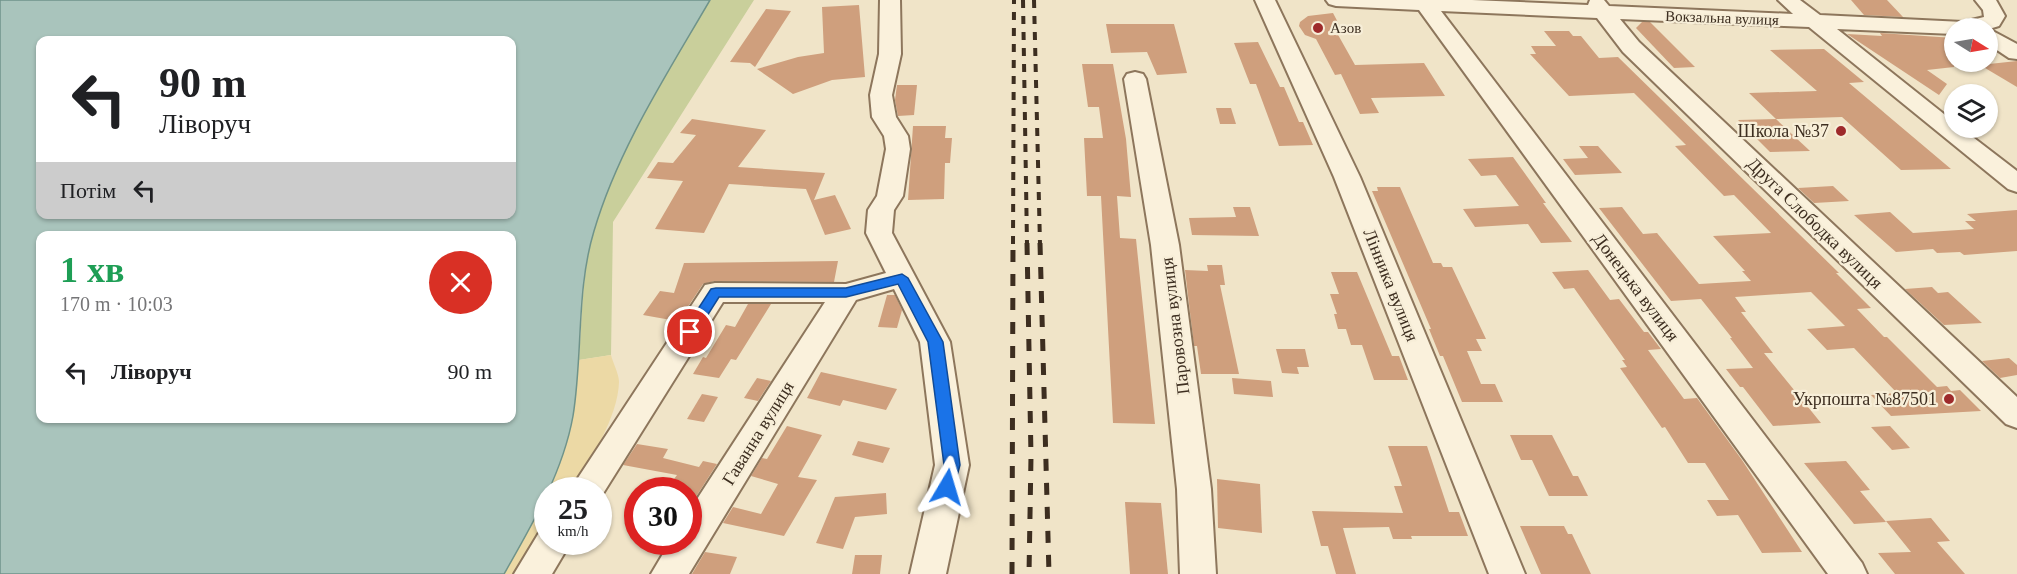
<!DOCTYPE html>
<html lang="uk">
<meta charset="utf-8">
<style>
:root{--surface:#fff;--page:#f2f2f2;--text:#202124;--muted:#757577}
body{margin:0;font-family:Georgia,serif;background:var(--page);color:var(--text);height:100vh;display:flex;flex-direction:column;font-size:22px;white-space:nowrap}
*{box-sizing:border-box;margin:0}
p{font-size:20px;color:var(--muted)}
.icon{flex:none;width:33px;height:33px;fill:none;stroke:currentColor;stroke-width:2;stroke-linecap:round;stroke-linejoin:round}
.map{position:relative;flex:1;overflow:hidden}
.side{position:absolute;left:36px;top:231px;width:480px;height:192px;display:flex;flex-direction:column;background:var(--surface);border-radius:12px;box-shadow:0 2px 4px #0004}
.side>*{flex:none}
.banner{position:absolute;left:36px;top:36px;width:480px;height:183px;border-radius:12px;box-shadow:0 2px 4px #0004;background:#fff;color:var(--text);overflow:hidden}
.needle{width:39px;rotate:101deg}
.buttons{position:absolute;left:1944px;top:18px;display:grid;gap:12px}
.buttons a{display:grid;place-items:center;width:54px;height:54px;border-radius:50%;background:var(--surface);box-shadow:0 2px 4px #0004;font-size:30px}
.speed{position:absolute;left:534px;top:477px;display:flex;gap:12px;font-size:30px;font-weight:700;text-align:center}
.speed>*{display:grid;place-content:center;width:78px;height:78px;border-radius:50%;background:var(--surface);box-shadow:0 2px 4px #0004;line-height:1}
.speed small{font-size:15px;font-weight:400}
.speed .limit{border:9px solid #d22;background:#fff;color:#111}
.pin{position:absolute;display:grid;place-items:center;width:51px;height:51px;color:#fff;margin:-26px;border:3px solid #fff;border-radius:50%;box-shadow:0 2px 6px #0007}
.me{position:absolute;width:66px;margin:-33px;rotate:7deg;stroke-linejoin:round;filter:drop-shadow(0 0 4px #0008)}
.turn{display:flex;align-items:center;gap:21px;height:126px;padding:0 24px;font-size:27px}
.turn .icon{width:78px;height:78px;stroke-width:2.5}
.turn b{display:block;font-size:42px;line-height:51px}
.then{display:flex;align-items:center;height:57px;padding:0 24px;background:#0003;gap:12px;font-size:22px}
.round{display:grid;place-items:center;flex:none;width:63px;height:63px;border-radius:32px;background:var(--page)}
.headline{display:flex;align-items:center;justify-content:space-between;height:102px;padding:0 24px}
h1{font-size:36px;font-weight:600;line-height:45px;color:#1e9e55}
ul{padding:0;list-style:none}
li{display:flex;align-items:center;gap:18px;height:78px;padding:0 24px}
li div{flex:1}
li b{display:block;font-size:22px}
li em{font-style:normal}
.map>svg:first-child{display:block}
.green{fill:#c9cf9b}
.sand{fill:#ecd9a5}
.water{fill:#a9c4bc;stroke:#6f938a;stroke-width:1.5;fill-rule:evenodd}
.building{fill:#cf9f7d}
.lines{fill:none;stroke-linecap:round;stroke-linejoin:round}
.minor-casing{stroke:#8d765c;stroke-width:4}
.minor{fill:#faf1dc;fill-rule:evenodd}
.rail-far1{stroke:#3d2e20;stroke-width:4;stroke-dasharray:8 8;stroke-linecap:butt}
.rail{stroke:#3d2e20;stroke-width:5;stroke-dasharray:12 12;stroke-linecap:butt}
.route{fill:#1a73e8;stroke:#114b97;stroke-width:1.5}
.poi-dot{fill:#9e2a2b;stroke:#f7eed8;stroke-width:2}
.labels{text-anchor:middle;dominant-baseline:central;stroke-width:4.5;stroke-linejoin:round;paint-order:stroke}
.far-street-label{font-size:15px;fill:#3d2e20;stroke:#f7eed8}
.far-poi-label{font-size:15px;fill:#3d2e20;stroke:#f7eed8;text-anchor:start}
.poi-label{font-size:18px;fill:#3d2e20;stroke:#f7eed8;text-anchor:end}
.street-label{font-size:18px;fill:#3d2e20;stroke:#f7eed8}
</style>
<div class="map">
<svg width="2017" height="574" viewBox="0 0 2017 574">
<rect width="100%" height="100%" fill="#f0e4c8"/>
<path class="green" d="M710 0H754L613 222 611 355 579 360C582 318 582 274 593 233 614 153 669 71 710 0Z"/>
<path class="sand" d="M611 355C613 363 619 374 619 382 618 417 590 460 573 490H548L547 533 522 574H504C532 525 559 475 572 419 576 400 577 379 579 360Z"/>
<path class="water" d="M0 0H710C667 74 618 149 594 231 576 290 583 355 573 416 563 472 532 525 504 574H0ZM40 40H512V214H40ZM40 236H512V418H40Z"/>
<g class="building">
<polygon points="1851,0 1887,0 1903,17 1864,15"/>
<polygon points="859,5 865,77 832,80 793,94 757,69 798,57 824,53 822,7"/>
<polygon points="766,9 791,11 755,67 750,63 730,62"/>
<polygon points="1333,13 1343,32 1337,33 1355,65 1424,63 1445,96 1371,98 1379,113 1360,114 1341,74 1335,75 1316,39 1305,35 1299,26 1300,22 1308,16"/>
<polygon points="1642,22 1650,22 1695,67 1674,68 1636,28"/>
<polygon points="1106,24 1174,24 1187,73 1157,75 1147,52 1111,53"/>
<polygon points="1544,31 1569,31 1573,36 1581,36 1599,58 1618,57 1839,273 1836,273 1871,308 1857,309 1884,337 1887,337 1937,387 1947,386 1951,391 1960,390 1981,411 1891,416 1871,395 1897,393 1854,348 1827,350 1807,329 1845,326 1811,292 1735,297 1746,312 1741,312 1773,353 1764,353 1821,423 1773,426 1743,387 1740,387 1726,369 1753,368 1730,338 1732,338 1701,299 1671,301 1599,208 1622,207 1643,234 1657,233 1699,284 1751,281 1742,271 1745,271 1713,236 1771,233 1734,195 1724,196 1675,146 1686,145 1634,93 1569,96 1530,54 1536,54 1531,46 1556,46"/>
<polygon points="1880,33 1954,38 1954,67 1927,70 1947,84 1939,95 1847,34 1882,36"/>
<polygon points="1258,42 1280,87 1284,87 1299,122 1303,122 1313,145 1279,146 1256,84 1250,84 1234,43"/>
<polygon points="1824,49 1864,82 1849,83 1951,169 1901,170 1842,117 1776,119 1749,93 1817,91 1770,50"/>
<polygon points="2017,61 2017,87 1980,65"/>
<polygon points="1082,64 1113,64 1126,139 1131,197 1117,196 1120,238 1136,239 1155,424 1113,423 1101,196 1087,196 1084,138 1103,138 1099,107 1088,107"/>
<polygon points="897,85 917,85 914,115 898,116 895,100"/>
<polygon points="1216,108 1231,108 1236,124 1220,124"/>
<polygon points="692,119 766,130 738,167 825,173 814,200 835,195 851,229 825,235 806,189 729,184 704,233 655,229 683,181 647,178 658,162 673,163 696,135 680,133"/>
<polygon points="1776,119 1810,151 1770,152 1738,120"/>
<polygon points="913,126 946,126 945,138 952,138 950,163 945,163 944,199 908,200"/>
<polygon points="1579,146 1598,146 1622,173 1575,175 1563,159 1588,158"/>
<polygon points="1513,157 1546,203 1543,203 1572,242 1541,243 1528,224 1475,227 1463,209 1519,206 1496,175 1481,176 1468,159"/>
<polygon points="1833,186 1849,201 1814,203 1798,188"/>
<polygon points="1377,187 1400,187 1433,263 1441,263 1443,267 1452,267 1486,339 1476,339 1482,351 1467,351 1481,384 1495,384 1503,402 1462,402 1443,356 1440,356 1429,329 1431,329 1372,191 1378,191"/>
<polygon points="1233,207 1250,207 1259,236 1192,235 1189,218 1236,217"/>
<polygon points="2017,210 2017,251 1964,255 1960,252 1937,253 1933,249 1896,252 1854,215 1890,212 1913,233 1974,229 1965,221 1976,221 1967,214"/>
<polygon points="838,261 834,282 715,281 703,284 683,314 676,313 671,320 643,315 660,291 674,293 684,263"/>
<polygon points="1207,265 1222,265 1225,285 1220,285 1239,374 1201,374 1197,346 1194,346 1185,270 1208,271"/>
<polygon points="1588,270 1610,300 1619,299 1644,332 1648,332 1661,349 1648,350 1684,399 1697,398 1742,460 1802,552 1762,553 1738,515 1717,516 1707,500 1729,500 1705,463 1688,463 1665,427 1662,428 1620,368 1627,367 1622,360 1625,360 1574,288 1564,289 1552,272"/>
<polygon points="1331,272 1357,272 1392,356 1399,356 1408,380 1374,380 1362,345 1351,345 1346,329 1338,329 1334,314 1337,314 1330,294 1339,294"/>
<polygon points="1932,287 1938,293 1948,292 1982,323 1944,325 1905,289"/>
<polygon points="887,295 895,295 902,310 897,328 878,327"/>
<polygon points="748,304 771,304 736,360 731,359 719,378 693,374 703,357 706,358 726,325 735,327"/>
<polygon points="1276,349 1305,349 1309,367 1297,367 1299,374 1282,373"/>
<polygon points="2009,358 2017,365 2017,375 2000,378 1982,361"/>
<polygon points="821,372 897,389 886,410 843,400 840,406 807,398"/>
<polygon points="757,378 771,381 758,401 744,398"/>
<polygon points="1232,378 1271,381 1273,397 1234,394"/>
<polygon points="702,394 718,397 704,422 687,419"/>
<polygon points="787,426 822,435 798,477 817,480 784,536 723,523 733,507 761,514 778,484 751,476 762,458 767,459"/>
<polygon points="1890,426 1910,448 1892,450 1871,427"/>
<polygon points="1510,435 1552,435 1573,476 1578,476 1588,496 1549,496 1532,460 1521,460"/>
<polygon points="858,441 890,448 883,463 852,455"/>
<polygon points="637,444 668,449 663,458 699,467 703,461 717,464 692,503 688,502 688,490 666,490 677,475 623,465"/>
<polygon points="1388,446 1427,446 1449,512 1459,512 1468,536 1411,536 1412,539 1393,539 1389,527 1343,528 1356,574 1336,574 1328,546 1321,546 1312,511 1403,513 1394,486 1402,486"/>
<polygon points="1846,461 1870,490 1860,491 1886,522 1854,524 1804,463"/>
<polygon points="1217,479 1260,484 1262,533 1218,528"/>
<polygon points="886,493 887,514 855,517 843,549 816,543 835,497"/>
<polygon points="1125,502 1161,503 1168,574 1130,574"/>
<polygon points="1931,518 1950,541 1937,542 1965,574 1895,574 1878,553 1911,552 1886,521"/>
<polygon points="1520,526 1564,526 1568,534 1572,534 1591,574 1541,574"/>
<polygon points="705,552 737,557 730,574 692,574"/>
<polygon points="855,555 882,555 880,574 852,574"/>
</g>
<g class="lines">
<defs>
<g id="minor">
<polygon points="880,0 900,0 901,54 892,95 896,117 908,136 910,149 903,196 894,210 892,233 950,342 969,465 946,574 910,574 935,465 920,342 894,289 856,300 689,574 651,574 670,542 688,542 688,513 825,302 723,302 599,500 598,490 570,490 705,285 715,283 846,284 886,273 866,233 868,210 877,196 886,149 884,136 872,117 870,95 879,54"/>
<polygon points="1255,0 1275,0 1360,177 1525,574 1489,574 1334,177"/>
<polygon points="1326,0 1472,0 1588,5 1590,0 1604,0 1609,6 1793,14 1778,0 1800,0 1820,15 1963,22 1984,17 1983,10 1975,0 1996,0 2005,16 1999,26 1989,29 2017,44 2017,59 2009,58 1988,44 1988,28 1954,28 1954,34 1837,29 1954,122 1954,128 1961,128 2017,171 2017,192 2008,189 1809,27 1620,19 1639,42 2017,397 2017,428 2006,424 1623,52 1597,18 1441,11 1862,563 1867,574 1828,574 1419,10 1336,6 1329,4"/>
<polygon points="1135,72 1143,74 1146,79 1179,245 1211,489 1216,574 1180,574 1177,489 1151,245 1124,79 1127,74"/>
<polygon points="548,529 548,542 571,542 552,574 514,574 540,531"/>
</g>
</defs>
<use href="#minor" class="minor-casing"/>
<use href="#minor" class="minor"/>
<g class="rail-far1">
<polyline points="1023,0 1027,244"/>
<polyline points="1034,0 1040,244"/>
<polyline points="1013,244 1014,0"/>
</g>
<g class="rail">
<polyline points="1027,243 1031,456 1029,574"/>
<polyline points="1040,243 1049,574"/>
<polyline points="1012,574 1013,243"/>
</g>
</g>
<polygon class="route" points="902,274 908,278 943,342 960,465 953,491 947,493 941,491 939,487 944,465 928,342 898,284 846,297 719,297 695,335 685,335 683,332 711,289 716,288 846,288"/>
<g class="poi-dot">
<circle cx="1318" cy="28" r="6"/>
<circle cx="1841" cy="131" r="6"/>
<circle cx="1949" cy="399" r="6"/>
</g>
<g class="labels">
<g class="far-street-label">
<text transform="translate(1722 18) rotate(2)">Вокзальна вулиця</text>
</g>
<g class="far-poi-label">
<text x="1330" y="28">Азов</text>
</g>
<g class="poi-label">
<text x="1829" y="131">Школа №37</text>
<text x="1937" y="399">Укрпошта №87501</text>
</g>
<g class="street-label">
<text transform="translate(1815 223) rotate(44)">Друга Слободка вулиця</text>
<text transform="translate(1391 285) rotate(68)">Лінника вулиця</text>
<text transform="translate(1636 287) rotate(53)">Донецька вулиця</text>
<text transform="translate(1175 326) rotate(-97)">Паровозна вулиця</text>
<text transform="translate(758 433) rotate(-58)">Гаванна вулиця</text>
</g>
</g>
</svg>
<div class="buttons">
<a><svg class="needle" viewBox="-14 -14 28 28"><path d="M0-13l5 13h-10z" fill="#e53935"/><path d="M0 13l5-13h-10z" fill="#757577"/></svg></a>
<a><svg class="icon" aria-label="layers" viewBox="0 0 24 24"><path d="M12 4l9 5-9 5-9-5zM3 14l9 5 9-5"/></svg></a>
</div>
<div class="speed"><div>25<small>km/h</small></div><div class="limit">30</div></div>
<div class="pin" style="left:690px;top:332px;background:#d93025"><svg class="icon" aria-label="arrive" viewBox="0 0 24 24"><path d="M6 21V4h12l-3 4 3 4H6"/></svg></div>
<svg class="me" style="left:947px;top:487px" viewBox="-20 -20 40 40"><path d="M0-17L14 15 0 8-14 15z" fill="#1a73e8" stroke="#fff" stroke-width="4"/></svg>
<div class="banner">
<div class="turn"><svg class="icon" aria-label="left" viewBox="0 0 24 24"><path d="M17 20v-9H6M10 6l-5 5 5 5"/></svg><div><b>90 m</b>Ліворуч</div></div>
<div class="then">Потім<svg class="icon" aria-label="left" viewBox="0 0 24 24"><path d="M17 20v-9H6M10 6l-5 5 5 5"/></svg></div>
</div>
<section class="side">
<div class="headline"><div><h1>1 хв</h1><p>170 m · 10:03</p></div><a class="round" style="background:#d93025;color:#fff"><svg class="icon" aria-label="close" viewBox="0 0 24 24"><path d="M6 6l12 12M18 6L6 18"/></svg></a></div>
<ul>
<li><svg class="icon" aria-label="left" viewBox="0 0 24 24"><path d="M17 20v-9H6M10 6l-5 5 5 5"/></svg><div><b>Ліворуч</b></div><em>90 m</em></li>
</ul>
</section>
</div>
